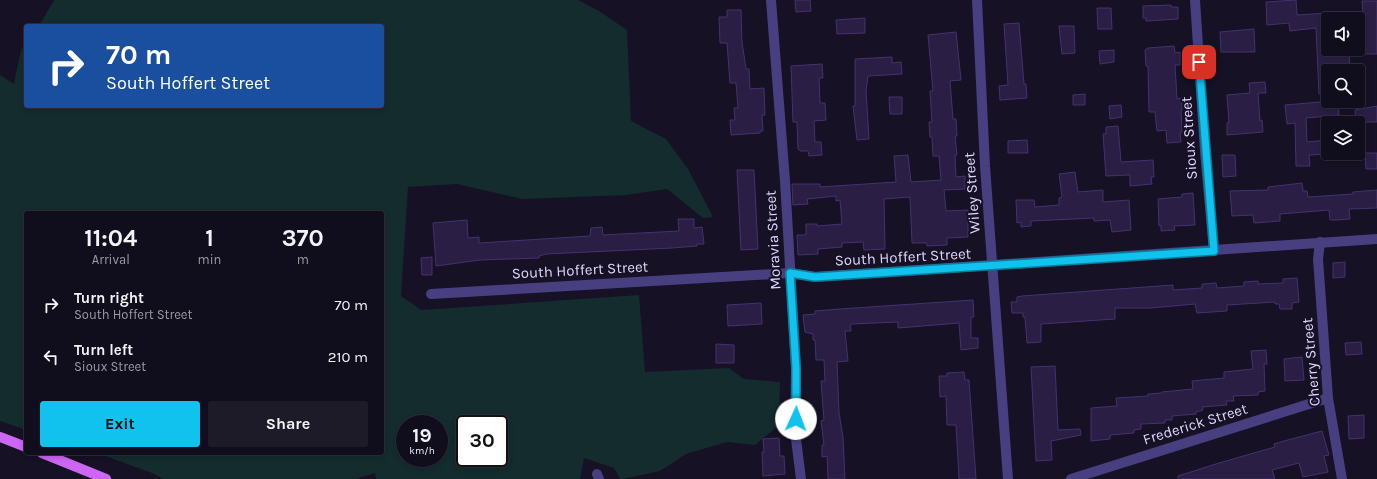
<!DOCTYPE html>
<style>
:root{--surface:#100d1c;--page:#1e1b29;--text:#f1f3f6;--muted:#9c9ca3;--line:#302d3b;--accent:#11c1ee}
body{margin:0;font-family:Karla,sans-serif;background:var(--page);color:var(--text);height:100vh;display:flex;flex-direction:column;font-size:15px;white-space:nowrap}
*{box-sizing:border-box;margin:0}
p{font-size:13px;color:var(--muted)}
.icon{flex:none;width:22px;height:22px;fill:none;stroke:currentColor;stroke-width:2;stroke-linecap:round;stroke-linejoin:round}
.map{position:relative;flex:1;overflow:hidden}
.panel{position:absolute;left:24px;top:211px;width:360px;height:244px;display:flex;flex-direction:column;background:var(--surface);border-radius:4px;box-shadow:0 2px 6px #0003,0 0 0 1px var(--line)}
.panel>*{flex:none}
.top-card{position:absolute;left:24px;top:24px;width:360px;height:84px;border-radius:4px;box-shadow:0 2px 6px #0003,0 0 0 1px var(--line);background:#1a4fa0;color:#fff;overflow:hidden}
.controls{position:absolute;left:1321px;top:12px;display:grid;gap:8px}
.controls a{display:grid;place-items:center;width:44px;height:44px;border-radius:4px;background:var(--surface);box-shadow:0 2px 6px #0003,0 0 0 1px var(--line);font-size:20px}
.speed{position:absolute;left:396px;top:415px;display:flex;gap:8px;font-size:20px;font-weight:700;text-align:center}
.speed>*{display:grid;place-content:center;width:52px;height:52px;border-radius:50%;background:var(--surface);box-shadow:0 2px 6px #0003,0 0 0 1px var(--line);line-height:1}
.speed small{font-size:10px;font-weight:400}
.speed .limit{border:2px solid #111;border-radius:6px;background:#fff;color:#111}
.pin{position:absolute;display:grid;place-items:center;width:34px;height:34px;color:#fff;margin:-17px;border-radius:8px;box-shadow:0 2px 6px #0006}
.me{position:absolute;width:44px;margin:-22px;rotate:2deg;stroke-linejoin:round;filter:drop-shadow(0 0 3px #0008)}
.turn{display:flex;align-items:center;gap:14px;height:84px;padding:0 16px;font-size:18px}
.turn .icon{width:52px;height:52px;stroke-width:2.5}
.turn b{display:block;font-size:28px;line-height:34px}
.eta{display:flex;justify-content:space-evenly;align-items:center;height:68px;text-align:center}
.eta b{font-size:24px;font-weight:700;line-height:28px}
.cta{display:flex;gap:8px;margin-top:auto;padding:8px 16px}
.cta a{flex:1;height:46px;border-radius:4px;background:var(--accent);color:#111;font-size:16px;font-weight:700;line-height:46px;text-align:center}
.cta a+a{background:var(--page);color:var(--text)}
ul{padding:0;list-style:none}
li{display:flex;align-items:center;gap:12px;height:52px;padding:0 16px}
li div{flex:1}
li b{display:block;font-size:15px}
li em{font-style:normal}
.map>svg:first-child{display:block}
.green{fill:#142c2e;fill-rule:evenodd}
.building{fill:#2a1e44;stroke:#44326f}
.lines{fill:none;stroke-linecap:round;stroke-linejoin:round}
.street{stroke:#483f80;stroke-width:10}
.primary{stroke:#ce66f4;stroke-width:10}
.route-casing{stroke:#0b7d9b;stroke-width:10}
.route{stroke:#11c1ee;stroke-width:7}
.labels{text-anchor:middle;dominant-baseline:central;stroke-width:4;stroke-linejoin:round;paint-order:stroke}
.street-label{font-size:15px;fill:#dfd7fc;stroke:#161125}
</style>
<div class="map">
<svg width="1377" height="479" viewBox="0 0 1377 479">
<rect width="100%" height="100%" fill="#161125"/>
<path class="green" d="M54 0H578L599 11 627 30 631 121 666 139 688 169 713 217 703 218 667 189 627 195 522 199 457 184 408 187 401 296 421 310 639 295 645 372 729 368 744 379 780 382 779 425 755 445 727 442 686 454 660 471 623 479H620L614 468 584 458 580 479H376L375 473 355 479H163L152 473 97 453H382V213H26V430L0 421V75L14 84 21 50 26 43V106H382V26H39ZM405 424H439V458H405ZM465 424H499V458H465Z"/>
<g class="building">
<polygon points="795,0 810,0 811,11 796,12"/>
<polygon points="1296,0 1297,15 1328,13 1328,49 1349,49 1350,71 1328,71 1328,93 1319,94 1316,28 1290,31 1289,23 1267,25 1266,2"/>
<polygon points="1362,1 1377,1 1377,54 1358,54 1358,13 1363,13"/>
<polygon points="1171,5 1171,7 1178,7 1178,19 1146,21 1146,18 1143,18 1143,6"/>
<polygon points="1097,8 1111,8 1112,29 1098,29"/>
<polygon points="727,10 741,10 742,42 746,69 749,69 750,89 764,88 765,115 762,115 763,131 760,131 760,133 731,135 730,120 735,120 734,108 738,108 736,83 730,83 727,43 720,43 719,17 727,17"/>
<polygon points="865,18 865,33 837,34 836,20"/>
<polygon points="1019,23 1024,84 1026,84 1027,98 1000,100 999,86 1008,85 1004,24"/>
<polygon points="1059,26 1074,26 1075,53 1062,54"/>
<polygon points="1254,29 1255,52 1221,52 1220,32"/>
<polygon points="956,32 961,80 950,81 953,119 956,119 957,136 955,136 957,155 955,155 956,177 965,176 965,189 944,190 946,211 968,210 968,237 947,238 947,245 927,246 927,243 912,243 910,197 884,199 885,249 864,250 863,242 842,243 842,247 818,249 818,254 798,255 797,235 806,235 806,224 817,224 817,226 842,224 840,200 836,201 836,196 807,199 808,204 793,205 792,184 820,184 820,187 896,182 894,156 908,155 911,182 941,180 939,156 933,156 932,137 930,137 929,122 932,122 930,91 933,91 928,35"/>
<polygon points="1174,46 1175,53 1180,52 1180,65 1175,65 1177,99 1182,98 1182,110 1181,110 1182,132 1180,133 1181,142 1167,143 1166,130 1157,131 1155,112 1149,112 1148,66 1146,66 1145,50 1148,48"/>
<polygon points="1114,50 1114,62 1100,64 1099,51"/>
<polygon points="892,57 892,63 901,62 902,74 868,76 866,91 869,139 857,140 853,106 855,106 855,59"/>
<polygon points="822,64 823,78 819,78 820,103 825,103 826,120 814,121 815,142 821,142 822,155 809,156 808,151 800,151 798,149 797,122 793,122 791,66"/>
<polygon points="1265,82 1266,93 1258,93 1260,121 1262,120 1263,132 1227,135 1227,123 1229,123 1227,95 1250,93 1249,83"/>
<polygon points="1085,94 1085,105 1073,105 1073,95"/>
<polygon points="889,97 902,97 902,114 890,114"/>
<polygon points="1320,101 1338,101 1339,115 1306,118 1307,142 1328,140 1328,154 1309,155 1310,166 1296,166 1295,123 1287,124 1285,105 1320,102"/>
<polygon points="1121,105 1122,117 1110,119 1109,106"/>
<polygon points="1377,106 1377,122 1356,122 1355,110"/>
<polygon points="1118,126 1121,162 1153,160 1154,177 1151,177 1152,184 1130,186 1130,175 1106,176 1103,134 1106,134 1106,127"/>
<polygon points="1027,140 1028,153 1008,153 1008,141"/>
<polygon points="1365,153 1377,153 1377,169 1366,169"/>
<polygon points="1222,155 1235,155 1236,176 1223,177"/>
<polygon points="737,170 754,170 758,249 741,250"/>
<polygon points="1075,172 1078,192 1103,190 1103,202 1129,200 1131,230 1112,232 1110,220 1094,221 1094,218 1031,221 1031,226 1021,227 1021,222 1017,223 1016,200 1034,200 1035,207 1059,205 1059,198 1062,197 1059,174"/>
<polygon points="1302,183 1303,191 1307,191 1308,197 1353,194 1353,192 1377,190 1377,208 1349,209 1350,219 1336,220 1330,220 1329,210 1280,214 1280,221 1254,223 1253,215 1232,216 1230,191 1268,190 1268,187"/>
<polygon points="1193,193 1195,225 1174,226 1175,230 1161,231 1161,225 1159,226 1158,199 1182,197 1182,194"/>
<polygon points="678,219 694,219 694,228 702,227 704,244 697,244 697,246 672,248 546,254 539,256 539,258 480,260 436,266 433,223 467,220 468,238 479,237 479,243 590,236 591,228 602,227 603,235 679,231"/>
<polygon points="432,257 432,275 422,275 421,258"/>
<polygon points="1345,262 1345,277 1333,278 1333,263"/>
<polygon points="1297,278 1299,302 1292,303 1292,309 1280,309 1279,304 1275,304 1275,302 1227,305 1227,311 1197,313 1195,304 1151,308 1115,308 1115,319 1041,324 1041,342 1027,343 1025,317 1023,317 1023,313 1012,313 1011,302 1017,302 1017,297 1022,296 1173,285 1173,290 1202,288 1202,284 1216,283 1217,288 1244,286 1244,282 1258,281 1258,284 1283,283 1283,279"/>
<polygon points="973,300 974,317 971,317 971,338 978,338 978,348 961,350 959,323 898,328 898,322 852,324 850,325 851,331 845,331 848,361 837,362 839,413 843,437 845,479 828,479 827,456 822,457 822,445 824,445 821,421 824,420 821,381 825,381 824,360 816,360 815,340 813,340 813,334 805,332 803,315 815,314 815,311 840,309"/>
<polygon points="761,303 762,324 728,326 727,305"/>
<polygon points="1361,342 1362,354 1346,355 1345,343"/>
<polygon points="716,344 734,345 734,363 716,363"/>
<polygon points="1266,350 1267,364 1264,364 1265,391 1258,392 1258,395 1233,396 1234,401 1226,401 1227,405 1202,407 1203,410 1196,412 1196,414 1172,416 1172,420 1165,420 1165,423 1141,424 1141,429 1134,430 1134,433 1110,435 1110,439 1091,441 1091,408 1117,406 1116,398 1148,396 1148,394 1162,393 1162,392 1193,389 1192,381 1224,378 1224,372 1253,369 1251,351"/>
<polygon points="1302,357 1304,380 1285,381 1284,359"/>
<polygon points="1055,366 1058,430 1080,429 1081,435 1051,441 1052,460 1036,461 1031,367"/>
<polygon points="964,372 965,380 969,380 976,479 959,479 956,425 947,425 946,396 940,397 939,376 947,376 947,373"/>
<polygon points="1364,415 1364,438 1349,439 1348,416"/>
<polygon points="1322,431 1329,455 1324,456 1328,472 1303,477 1299,463 1272,470 1275,479 1178,479 1178,476 1219,463 1275,447 1274,444 1284,441"/>
<polygon points="779,438 780,456 784,456 785,474 763,476 762,452 764,452 763,439"/>
</g>
<g class="lines">
<g class="street">
<polyline points="771,0 785,181 796,368 795,431 801,479"/>
<polyline points="977,0 985,166 1008,479"/>
<polyline points="1195,0 1205,152 1214,251"/>
<polyline points="1320,242 1318,259 1328,398 1342,479"/>
<polyline points="431,294 790,273 815,277 1377,239"/>
<polyline points="597,474 599,479"/>
<polyline points="1071,479 1328,398"/>
</g>
<g class="primary">
<polyline points="0,437 26,447"/>
<polyline points="42,453 106,479"/>
</g>
</g>
<g class="lines">
<defs>
<polyline id="route" points="796,419 796,368 790,273 815,277 1214,251 1199,62"/>
</defs>
<use href="#route" class="route-casing"/>
<use href="#route" class="route"/>
</g>
<g class="labels">
<g class="street-label">
<text transform="translate(1189 138) rotate(-94)">Sioux Street</text>
<text transform="translate(972 193) rotate(-94)">Wiley Street</text>
<text transform="translate(773 240) rotate(-93)">Moravia Street</text>
<text transform="translate(903 257) rotate(-3)">South Hoffert Street</text>
<text transform="translate(580 270) rotate(-3)">South Hoffert Street</text>
<text transform="translate(1311 362) rotate(-95)">Cherry Street</text>
<text transform="translate(1195 424) rotate(-17)">Frederick Street</text>
</g>
</g>
</svg>
<div class="controls">
<a><svg class="icon" aria-label="sound" viewBox="0 0 24 24"><path d="M4 9h4l5-4v14l-5-4H4zM17 9q2 3 0 6"/></svg></a>
<a><svg class="icon" aria-label="search" viewBox="0 0 24 24"><circle cx="10" cy="10" r="6"/><path d="M15 15l6 6"/></svg></a>
<a><svg class="icon" aria-label="layers" viewBox="0 0 24 24"><path d="M12 4l9 5-9 5-9-5zM3 14l9 5 9-5"/></svg></a>
</div>
<div class="speed"><div>19<small>km/h</small></div><div class="limit">30</div></div>
<div class="pin" style="left:1199px;top:62px;background:#d93025"><svg class="icon" aria-label="arrive" viewBox="0 0 24 24"><path d="M6 21V4h12l-3 4 3 4H6"/></svg></div>
<svg class="me" style="left:796px;top:419px" viewBox="-20 -20 40 40"><circle r="19" fill="#fff"/><path d="M0-13L10 11 0 6-10 11z" fill="#11c1ee"/></svg>
<div class="top-card">
<div class="turn"><svg class="icon" aria-label="right" viewBox="0 0 24 24"><path d="M7 20v-9h11M14 6l5 5-5 5"/></svg><div><b>70 m</b>South Hoffert Street</div></div>
</div>
<section class="panel">
<div class="eta">
<div><b>11:04</b><p>Arrival</p></div>
<div><b>1</b><p>min</p></div>
<div><b>370</b><p>m</p></div>
</div>
<ul>
<li><svg class="icon" aria-label="right" viewBox="0 0 24 24"><path d="M7 20v-9h11M14 6l5 5-5 5"/></svg><div><b>Turn right</b><p>South Hoffert Street</p></div><em>70 m</em></li>
<li><svg class="icon" aria-label="left" viewBox="0 0 24 24"><path d="M17 20v-9H6M10 6l-5 5 5 5"/></svg><div><b>Turn left</b><p>Sioux Street</p></div><em>210 m</em></li>
</ul>
<div class="cta"><a>Exit</a><a>Share</a></div>
</section>
</div>
